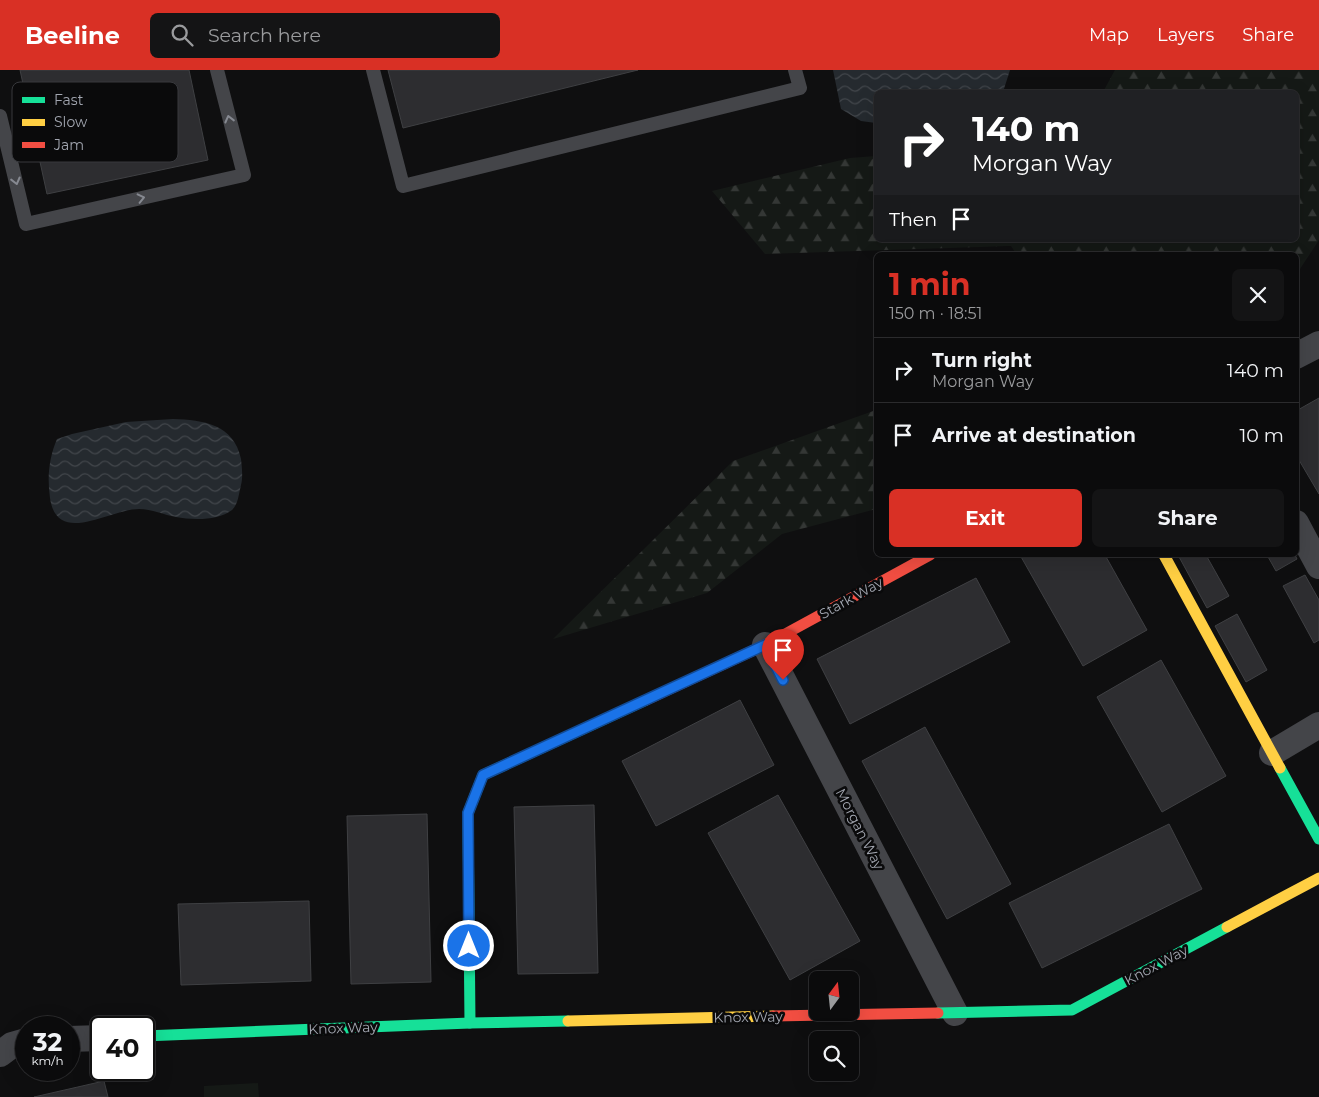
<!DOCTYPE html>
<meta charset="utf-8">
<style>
:root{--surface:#0b0b0c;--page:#141415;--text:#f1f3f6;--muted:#9a9b9d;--line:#2b2b2d;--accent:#d93025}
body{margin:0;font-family:Montserrat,sans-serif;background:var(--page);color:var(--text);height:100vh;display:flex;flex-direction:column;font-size:19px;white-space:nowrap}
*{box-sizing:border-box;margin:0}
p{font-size:16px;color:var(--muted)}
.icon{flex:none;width:28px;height:28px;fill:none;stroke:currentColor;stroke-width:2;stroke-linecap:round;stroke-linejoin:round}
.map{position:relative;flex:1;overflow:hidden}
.panel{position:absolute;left:874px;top:182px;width:425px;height:305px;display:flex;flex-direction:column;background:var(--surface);border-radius:8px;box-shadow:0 5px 20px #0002,0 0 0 1px var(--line)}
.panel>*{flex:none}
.hud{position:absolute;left:874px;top:20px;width:425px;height:152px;border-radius:8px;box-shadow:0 5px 20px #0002,0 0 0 1px var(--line);background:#202124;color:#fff;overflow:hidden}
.needle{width:32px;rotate:15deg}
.fabs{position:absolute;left:809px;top:901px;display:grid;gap:10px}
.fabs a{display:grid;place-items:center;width:50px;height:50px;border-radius:8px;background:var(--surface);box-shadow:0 5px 20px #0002,0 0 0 1px var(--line);font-size:25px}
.speed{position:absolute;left:15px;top:946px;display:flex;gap:10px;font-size:25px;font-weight:700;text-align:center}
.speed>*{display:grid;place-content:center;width:65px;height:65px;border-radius:50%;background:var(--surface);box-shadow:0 5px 20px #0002,0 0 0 1px var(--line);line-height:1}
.speed small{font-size:12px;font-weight:400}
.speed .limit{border:2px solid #111;border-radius:8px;background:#fff;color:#111}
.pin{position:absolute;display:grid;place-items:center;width:42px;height:42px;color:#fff;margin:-51px -21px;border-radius:50% 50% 50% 0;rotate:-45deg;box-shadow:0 0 5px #0007}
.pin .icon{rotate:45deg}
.me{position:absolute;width:55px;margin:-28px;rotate:0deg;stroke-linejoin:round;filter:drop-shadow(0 0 4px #0008)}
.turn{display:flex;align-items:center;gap:18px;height:105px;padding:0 15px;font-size:22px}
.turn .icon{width:65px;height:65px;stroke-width:2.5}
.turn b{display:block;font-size:35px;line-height:42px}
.then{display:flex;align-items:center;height:48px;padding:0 15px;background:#0003;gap:10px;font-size:19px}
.round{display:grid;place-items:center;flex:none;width:52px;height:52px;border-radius:8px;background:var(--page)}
.overview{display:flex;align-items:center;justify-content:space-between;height:85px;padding:0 15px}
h1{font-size:30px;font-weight:700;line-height:38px;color:var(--accent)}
.primary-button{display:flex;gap:10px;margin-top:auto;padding:10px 15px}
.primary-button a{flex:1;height:58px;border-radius:8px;background:var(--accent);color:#fff;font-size:20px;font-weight:700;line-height:58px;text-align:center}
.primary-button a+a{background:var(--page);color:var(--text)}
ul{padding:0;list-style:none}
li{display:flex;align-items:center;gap:15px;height:65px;padding:0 15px;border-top:1px solid var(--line)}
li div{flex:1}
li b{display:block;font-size:19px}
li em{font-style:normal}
header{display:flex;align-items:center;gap:30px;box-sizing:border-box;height:70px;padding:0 25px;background:var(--accent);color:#fff}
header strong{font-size:24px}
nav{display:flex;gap:28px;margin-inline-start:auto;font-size:18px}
.search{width:350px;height:45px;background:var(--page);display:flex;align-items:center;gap:12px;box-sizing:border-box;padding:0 18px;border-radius:8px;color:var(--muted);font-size:19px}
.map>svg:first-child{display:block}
.grass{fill:#151916}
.forest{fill:url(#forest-firs)}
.water{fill:url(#water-waves)}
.building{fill:#2d2d30;stroke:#3f4043}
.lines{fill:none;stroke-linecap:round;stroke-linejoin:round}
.lane{stroke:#444549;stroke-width:14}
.street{stroke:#444549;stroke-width:26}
.fast{stroke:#16e098;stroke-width:11}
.slow{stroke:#ffcf43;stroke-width:11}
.jam{stroke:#f24e42;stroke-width:11}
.oneway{stroke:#868991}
.route-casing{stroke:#114b97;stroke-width:12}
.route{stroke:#1a73e8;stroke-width:9}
.labels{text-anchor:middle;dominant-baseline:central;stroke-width:5;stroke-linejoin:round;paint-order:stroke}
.street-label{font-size:14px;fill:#a2a6b0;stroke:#0a0a0b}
.key{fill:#0a0a0b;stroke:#38393d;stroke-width:1}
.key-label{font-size:14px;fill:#a2a6b0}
</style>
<header>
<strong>Beeline</strong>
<div class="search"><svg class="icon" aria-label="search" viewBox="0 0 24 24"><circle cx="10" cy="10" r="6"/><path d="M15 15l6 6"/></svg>Search here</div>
<nav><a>Map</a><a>Layers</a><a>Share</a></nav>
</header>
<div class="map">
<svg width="1319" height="1027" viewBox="0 0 1319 1027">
<defs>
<pattern id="forest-firs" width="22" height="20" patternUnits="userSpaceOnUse" patternTransform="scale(1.25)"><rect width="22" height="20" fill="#151916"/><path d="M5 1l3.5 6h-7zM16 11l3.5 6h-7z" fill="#343735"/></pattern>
<pattern id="water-waves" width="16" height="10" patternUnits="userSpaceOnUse" patternTransform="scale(1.25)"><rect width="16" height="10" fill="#252a2f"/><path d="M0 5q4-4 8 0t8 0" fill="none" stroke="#42464b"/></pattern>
</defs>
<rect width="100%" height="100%" fill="#0f0f10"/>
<polygon class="grass" points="258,1013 259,1027 204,1027 204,1016"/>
<g class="forest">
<polygon points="1115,0 1319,0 1319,170 1296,205 1296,185 1017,185 1011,176 765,184 712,121 850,88 876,86 876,170 1296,170 1296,22 1103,22"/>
<polygon points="876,340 876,439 782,464 707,523 553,569 733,391"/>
</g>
<g class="water">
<polygon points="833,0 1010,0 1003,22 876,22 876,53 861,51 841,39"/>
<path d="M173 349C203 350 234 354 241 389 242 398 243 407 241 415 239 423 238 435 232 440 218 451 192 450 176 447 164 445 152 439 139 439 110 439 57 477 50 428 47 407 49 388 57 369L72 364 126 352Z"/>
</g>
<g class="building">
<polygon points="20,0 189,0 208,90 47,124"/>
<polygon points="388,0 638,0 403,58"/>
<polygon points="1319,328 1319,424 1296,385 1296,341"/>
<polygon points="1020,485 1105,485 1147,560 1083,596"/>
<polygon points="1178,485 1206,485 1229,526 1207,538"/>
<polygon points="1267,485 1295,485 1297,489 1276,501"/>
<polygon points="1305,505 1319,530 1319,570 1314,573 1283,516"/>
<polygon points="976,508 1010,572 850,654 817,589"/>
<polygon points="1237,544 1267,600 1246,612 1215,556"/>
<polygon points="1161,590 1226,706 1162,742 1097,627"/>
<polygon points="740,630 774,695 656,756 622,691"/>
<polygon points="925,657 1011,814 947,849 862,691"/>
<polygon points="778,725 860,871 790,910 708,763"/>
<polygon points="594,735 598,903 518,904 514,737"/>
<polygon points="427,744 431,912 351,914 347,746"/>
<polygon points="1169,754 1202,819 1042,898 1009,833"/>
<polygon points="309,831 311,911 181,915 178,834"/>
<polygon points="104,1011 108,1027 34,1027"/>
</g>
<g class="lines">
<g class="lane">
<polyline points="373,0 403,116 800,18 795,0"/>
<polyline points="0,46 26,154 244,105 217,0"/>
</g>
<g class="street">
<polyline points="1296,286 1319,274"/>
<polyline points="1296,453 1319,496"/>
<polyline points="765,575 955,943"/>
<polyline points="1272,683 1319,655"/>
<polyline points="69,969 101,968"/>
<polyline points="0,984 12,975 26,971"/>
</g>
<g class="fast">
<polyline points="1280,698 1319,769"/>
<polyline points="938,943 1072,940 1227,857"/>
<polyline points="470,953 468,743 483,705 646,630"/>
<polyline points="144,966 470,953 568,951"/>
</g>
<g class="slow">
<polyline points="1164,485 1280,698"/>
<polyline points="1227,857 1319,808"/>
<polyline points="568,951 773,946"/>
</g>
<g class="jam">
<polyline points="646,630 765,575 930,485"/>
<polyline points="773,946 938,943"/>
</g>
</g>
<defs><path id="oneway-chevron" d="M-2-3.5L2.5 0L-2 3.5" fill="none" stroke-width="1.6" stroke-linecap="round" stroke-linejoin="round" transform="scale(1.25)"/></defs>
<g class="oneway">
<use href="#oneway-chevron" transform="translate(229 49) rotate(-104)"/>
<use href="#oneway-chevron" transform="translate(16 111) rotate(76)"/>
<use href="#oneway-chevron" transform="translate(141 128) rotate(-13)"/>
</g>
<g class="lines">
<defs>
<polyline id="route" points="469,876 468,743 483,705 765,575 783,610"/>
</defs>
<use href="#route" class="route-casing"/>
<use href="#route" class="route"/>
</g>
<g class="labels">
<g class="street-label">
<text transform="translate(851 528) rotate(-29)">Stark Way</text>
<text transform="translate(860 759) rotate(63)">Morgan Way</text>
<text transform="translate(1156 895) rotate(-28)">Knox Way</text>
<text transform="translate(748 947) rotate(-1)">Knox Way</text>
<text transform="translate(343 958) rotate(-2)">Knox Way</text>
</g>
</g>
<rect x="12" y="12" width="166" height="80" rx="8" class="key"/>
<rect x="22" y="27" width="23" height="6" fill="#16e098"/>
<rect x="22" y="49" width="23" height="7" fill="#ffcf43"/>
<rect x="22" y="72" width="23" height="6" fill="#f24e42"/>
<g class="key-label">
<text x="54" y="35">Fast</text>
<text x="54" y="57">Slow</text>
<text x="54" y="80">Jam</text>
</g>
</svg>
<div class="fabs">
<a><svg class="needle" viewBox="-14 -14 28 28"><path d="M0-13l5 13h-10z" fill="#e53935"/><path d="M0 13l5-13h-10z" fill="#9a9b9d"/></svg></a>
<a><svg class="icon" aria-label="search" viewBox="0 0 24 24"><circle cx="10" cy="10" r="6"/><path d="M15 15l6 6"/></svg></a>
</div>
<div class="speed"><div>32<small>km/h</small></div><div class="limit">40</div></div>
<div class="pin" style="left:783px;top:610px;background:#d93025"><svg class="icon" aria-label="arrive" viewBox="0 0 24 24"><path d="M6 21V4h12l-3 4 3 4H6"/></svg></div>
<svg class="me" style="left:469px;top:876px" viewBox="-20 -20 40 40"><circle r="17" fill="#1a73e8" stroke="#fff" stroke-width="3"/><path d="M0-11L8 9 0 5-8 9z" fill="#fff"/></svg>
<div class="hud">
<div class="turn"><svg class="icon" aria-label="right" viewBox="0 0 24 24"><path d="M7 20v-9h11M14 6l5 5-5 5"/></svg><div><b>140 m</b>Morgan Way</div></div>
<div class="then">Then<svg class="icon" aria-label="arrive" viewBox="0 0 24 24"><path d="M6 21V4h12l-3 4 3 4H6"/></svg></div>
</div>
<section class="panel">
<div class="overview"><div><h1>1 min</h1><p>150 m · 18:51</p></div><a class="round"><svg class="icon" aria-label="close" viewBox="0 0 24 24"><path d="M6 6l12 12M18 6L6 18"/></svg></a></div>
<ul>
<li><svg class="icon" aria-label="right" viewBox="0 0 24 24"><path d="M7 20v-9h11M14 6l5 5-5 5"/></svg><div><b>Turn right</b><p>Morgan Way</p></div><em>140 m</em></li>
<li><svg class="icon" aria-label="arrive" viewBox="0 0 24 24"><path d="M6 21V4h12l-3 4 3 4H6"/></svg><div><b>Arrive at destination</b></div><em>10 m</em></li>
</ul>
<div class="primary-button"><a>Exit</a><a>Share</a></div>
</section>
</div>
